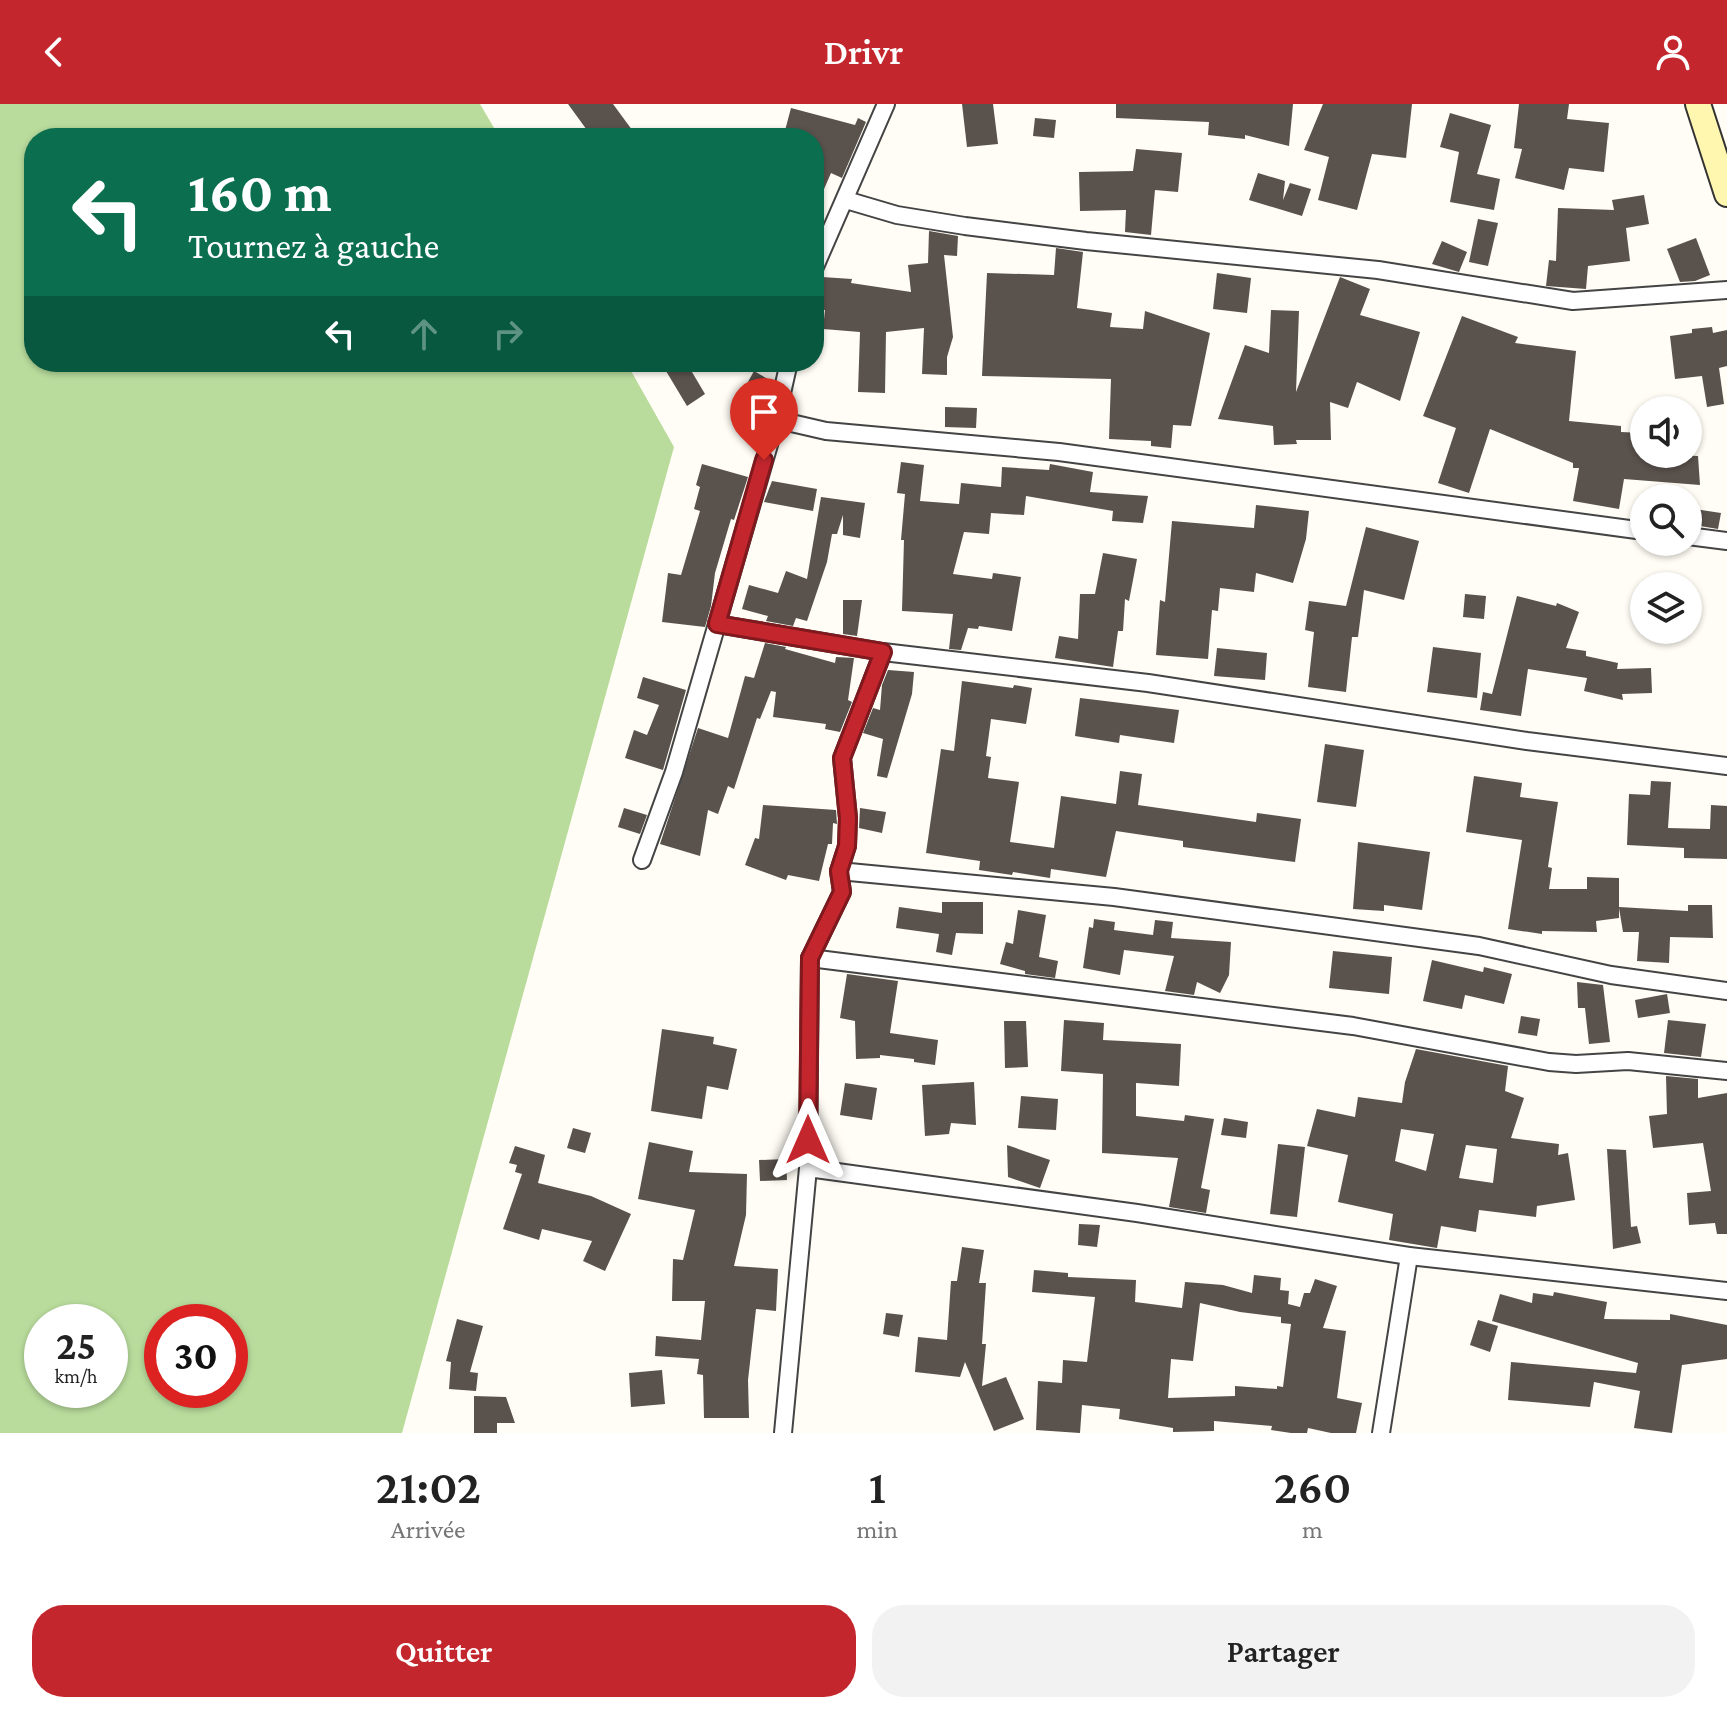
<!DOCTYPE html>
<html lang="fr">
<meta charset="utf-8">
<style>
:root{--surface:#fff;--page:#f2f2f2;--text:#222;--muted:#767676;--accent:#c4262e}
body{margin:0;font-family:"Crimson Pro",serif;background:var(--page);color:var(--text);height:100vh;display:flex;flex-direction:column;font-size:30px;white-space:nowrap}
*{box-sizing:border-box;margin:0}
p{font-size:26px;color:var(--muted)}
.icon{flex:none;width:44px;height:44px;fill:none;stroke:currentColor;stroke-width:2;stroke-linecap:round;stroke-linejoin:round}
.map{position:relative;height:1329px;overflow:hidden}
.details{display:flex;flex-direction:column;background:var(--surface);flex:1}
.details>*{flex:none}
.guide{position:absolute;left:24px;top:24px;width:800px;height:244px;border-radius:32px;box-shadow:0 2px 6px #0004;background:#0b6e4f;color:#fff;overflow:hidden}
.fabs{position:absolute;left:1630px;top:292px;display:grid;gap:16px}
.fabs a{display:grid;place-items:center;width:72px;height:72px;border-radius:50%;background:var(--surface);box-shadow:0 2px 6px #0004;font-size:40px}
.speed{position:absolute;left:24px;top:1200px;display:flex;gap:16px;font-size:40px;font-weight:700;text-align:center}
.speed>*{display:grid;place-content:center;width:104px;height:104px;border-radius:50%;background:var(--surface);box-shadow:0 2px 6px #0004;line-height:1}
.speed small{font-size:20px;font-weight:400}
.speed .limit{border:12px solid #d22;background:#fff;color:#111}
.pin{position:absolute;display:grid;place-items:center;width:68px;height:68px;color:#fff;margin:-82px -34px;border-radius:50% 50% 50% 0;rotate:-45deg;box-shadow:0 0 8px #0007}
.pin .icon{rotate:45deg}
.me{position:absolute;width:88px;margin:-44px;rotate:0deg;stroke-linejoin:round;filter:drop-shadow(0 0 6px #0008)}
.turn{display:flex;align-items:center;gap:28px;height:168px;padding:0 32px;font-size:36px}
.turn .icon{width:104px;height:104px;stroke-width:2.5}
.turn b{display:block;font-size:56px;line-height:68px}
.lanes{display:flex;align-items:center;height:76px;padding:0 32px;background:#0003;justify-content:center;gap:40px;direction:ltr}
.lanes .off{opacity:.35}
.eta{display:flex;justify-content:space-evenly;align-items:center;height:136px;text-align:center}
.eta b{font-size:48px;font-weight:600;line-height:56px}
.action{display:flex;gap:16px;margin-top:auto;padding:16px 32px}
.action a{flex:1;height:92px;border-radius:32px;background:var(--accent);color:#fff;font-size:32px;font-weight:600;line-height:92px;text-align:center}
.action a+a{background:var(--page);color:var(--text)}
header{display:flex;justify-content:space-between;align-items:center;height:104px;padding:0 32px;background:var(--accent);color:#fff;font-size:36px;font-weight:600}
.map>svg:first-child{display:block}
.forest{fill:#b9dc9c;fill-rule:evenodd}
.building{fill:#5a524d;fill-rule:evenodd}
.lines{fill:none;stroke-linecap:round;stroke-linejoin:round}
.street-casing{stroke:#444;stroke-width:20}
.secondary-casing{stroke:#333;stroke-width:28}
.street{stroke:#fff;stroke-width:16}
.secondary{stroke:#fff6b0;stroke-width:24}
.route-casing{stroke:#7f191e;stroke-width:20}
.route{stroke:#c4262e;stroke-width:14}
</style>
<header><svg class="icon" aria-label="back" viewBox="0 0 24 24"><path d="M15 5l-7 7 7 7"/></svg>Drivr<svg class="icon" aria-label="person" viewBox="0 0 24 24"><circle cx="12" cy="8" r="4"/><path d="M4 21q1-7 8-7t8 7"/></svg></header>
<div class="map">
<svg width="1727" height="1329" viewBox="0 0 1727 1329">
<rect width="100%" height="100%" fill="#fffdf5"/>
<path class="forest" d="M0 0H480L500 34H34V258H626L674 343 402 1329H0ZM42 1218H110V1286H42ZM162 1218H230V1286H162Z"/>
<g class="building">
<polygon points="568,0 613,0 638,34 613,34 604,25 592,33"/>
<polygon points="962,0 993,0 998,40 967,43"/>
<polygon points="1116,0 1293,0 1289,42 1245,31 1245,35 1208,31 1209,18 1116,14"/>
<polygon points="1323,0 1412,0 1406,54 1372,50 1357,106 1318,96 1329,53 1304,46"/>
<polygon points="1519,0 1569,0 1567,15 1609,19 1604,68 1569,64 1564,86 1515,74 1522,45 1514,44"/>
<polygon points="791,4 855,21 858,14 866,18 842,74 831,69 814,108 814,34 783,34"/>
<polygon points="1450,9 1491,21 1477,70 1500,75 1494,106 1450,98 1459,48 1440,43"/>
<polygon points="1035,14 1056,16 1054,34 1033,32"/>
<polygon points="1136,45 1182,49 1178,88 1155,86 1151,131 1125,128 1126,106 1080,107 1079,68 1133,67"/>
<polygon points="1258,69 1285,77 1283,96 1290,79 1311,85 1302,112 1249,96"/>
<polygon points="1644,91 1649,120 1626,124 1630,157 1588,162 1586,185 1546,182 1549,156 1556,157 1558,104 1614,106 1612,96"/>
<polygon points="1478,115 1498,119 1488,162 1469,158"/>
<polygon points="929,127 958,132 957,152 944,151 953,233 947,253 947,271 922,270 924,224 886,228 885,289 858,288 860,228 823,225 825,206 814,205 817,175 822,173 852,175 851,179 911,188 908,161 928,159"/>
<polygon points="1696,134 1710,171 1695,177 1680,178 1667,145"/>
<polygon points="1442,137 1467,148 1459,168 1432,160"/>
<polygon points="1056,144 1083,148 1077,204 1112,209 1110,223 1143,225 1145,207 1210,229 1191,322 1173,321 1171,344 1151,342 1151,337 1109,335 1111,275 982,272 987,169 1054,171"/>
<polygon points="1217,169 1251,174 1247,209 1213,205"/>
<polygon points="1340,173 1370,185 1360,211 1420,228 1400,297 1357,278 1348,304 1330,298 1331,336 1296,336 1297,340 1274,341 1273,322 1218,315 1245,241 1269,249 1271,206 1299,207 1296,288"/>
<polygon points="1462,212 1518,233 1515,239 1576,247 1569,317 1621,322 1621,328 1644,329 1644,350 1698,352 1700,381 1624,375 1619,405 1573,397 1579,364 1573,364 1573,359 1490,325 1469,389 1438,379 1456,324 1423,312"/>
<polygon points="1712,223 1713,229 1727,226 1727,262 1719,264 1724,300 1707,303 1702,272 1675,275 1670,232 1692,229 1692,225"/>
<polygon points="681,258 686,258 705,290 687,302 666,267"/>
<polygon points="754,267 773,278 758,308 738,296"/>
<polygon points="945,303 977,304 976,324 945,323"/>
<polygon points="901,358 924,361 920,397 959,400 961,379 1001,383 1002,363 1049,366 1050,360 1093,368 1090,388 1148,392 1143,419 1112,417 1113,407 1026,392 1024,411 991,409 989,430 964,428 953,470 992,475 993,469 1021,473 1012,527 979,522 978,525 968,524 961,546 949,545 953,510 902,507 904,436 901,436 905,390 897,389"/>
<polygon points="702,360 748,373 734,416 731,415 715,469 711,502 705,523 662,518 668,469 681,471 700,407 694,405 700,383 696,381"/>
<polygon points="772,377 817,385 813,407 764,398"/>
<polygon points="821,393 865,399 860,434 843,431 843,411 837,430 832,430 827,458 807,517 796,514 793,522 766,517 768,512 742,505 749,481 778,489 786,467 807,475"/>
<polygon points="1256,401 1309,407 1306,435 1293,479 1256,469 1254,488 1220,484 1218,507 1212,506 1208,555 1156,551 1160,496 1165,498 1172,417 1254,424"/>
<polygon points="1688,404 1721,409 1718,425 1688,420"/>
<polygon points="1366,423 1419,437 1404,496 1364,486 1358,533 1352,533 1346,588 1308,583 1314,528 1305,526 1309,497 1346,502"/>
<polygon points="1103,449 1137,455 1129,497 1125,495 1123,527 1118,527 1113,563 1055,554 1059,532 1078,535 1080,490 1095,490"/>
<polygon points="1465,490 1486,492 1484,515 1463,513"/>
<polygon points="1517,492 1556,502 1557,499 1579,508 1566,544 1586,547 1586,552 1618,559 1617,565 1651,564 1652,589 1622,590 1623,596 1584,587 1587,574 1528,565 1521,612 1480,606 1483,588 1492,590"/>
<polygon points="843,496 862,496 857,532 843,530"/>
<polygon points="765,539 786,543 785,545 835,559 836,553 854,554 848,596 852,598 840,628 825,625 826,620 773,613 776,588 771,587 760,615 757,614 734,685 728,682 718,710 708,706 700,752 660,740 698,624 728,634 745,572 754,574"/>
<polygon points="1433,543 1481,549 1477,594 1427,588"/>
<polygon points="1217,544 1267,549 1265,576 1214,572"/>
<polygon points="888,566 914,568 912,590 887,674 877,672 883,635 863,629 873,604 880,606 882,581"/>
<polygon points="643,573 686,586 663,666 625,654 634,626 647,631 659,601 637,594"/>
<polygon points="962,577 1013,584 1014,581 1032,584 1026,620 991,615 986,652 991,653 988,674 1019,678 1010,738 1054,744 1061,692 1116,700 1120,667 1142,670 1138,701 1256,718 1257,709 1301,715 1295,758 1183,743 1183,737 1116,727 1106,773 1051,765 1050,774 1013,768 1012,771 979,766 980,757 926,749 941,645 954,647"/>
<polygon points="1080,594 1179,606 1174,639 1120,631 1119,639 1075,632"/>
<polygon points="1325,640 1364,646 1356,703 1317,698"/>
<polygon points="1474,672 1522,679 1520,693 1558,698 1548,763 1552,764 1549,785 1587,785 1587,773 1619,774 1619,803 1688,807 1688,801 1712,801 1713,834 1670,833 1669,859 1637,857 1639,828 1623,828 1619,804 1619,814 1596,817 1597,828 1542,827 1542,830 1508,825 1522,736 1466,728"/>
<polygon points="1651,677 1671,678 1668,724 1710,725 1711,701 1727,702 1727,755 1684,754 1684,744 1627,741 1629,690 1650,691"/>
<polygon points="763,701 836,706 837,720 833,719 832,740 828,740 819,777 788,771 786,776 745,761 755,734 759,735"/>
<polygon points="624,704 647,711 640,730 618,723"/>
<polygon points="860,704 886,708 882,729 859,724"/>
<polygon points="1358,738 1430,748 1422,806 1384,801 1384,807 1353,805"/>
<polygon points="942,798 983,798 983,830 956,829 952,851 936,848 939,830 896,824 899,803 942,809"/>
<polygon points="1018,806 1046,811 1039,853 1058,857 1055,874 1025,870 1025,867 1000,860 1006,838 1013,840"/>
<polygon points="1094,815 1115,818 1114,826 1153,831 1155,816 1173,818 1171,834 1231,838 1229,871 1220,889 1197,878 1194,891 1165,887 1174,852 1124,846 1120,871 1083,864 1089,823 1093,824"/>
<polygon points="1333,847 1392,853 1389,890 1329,884"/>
<polygon points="1432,856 1483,868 1484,863 1512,870 1504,900 1465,891 1462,905 1423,897"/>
<polygon points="847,870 898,877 890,929 938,936 935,961 914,958 914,955 880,951 880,954 856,955 855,917 840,914"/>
<polygon points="1577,878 1603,881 1610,938 1589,940 1585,904 1578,904"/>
<polygon points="1667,890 1670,909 1638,914 1635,896"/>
<polygon points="1521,912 1540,915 1537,932 1518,929"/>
<polygon points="1064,916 1104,919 1103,936 1181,940 1179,982 1136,979 1136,1012 1184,1017 1185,1011 1214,1015 1201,1084 1210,1086 1206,1109 1169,1103 1178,1054 1102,1049 1103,970 1061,967"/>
<polygon points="1668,916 1706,920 1701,953 1664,949"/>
<polygon points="1004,917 1026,917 1028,963 1005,964"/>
<polygon points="662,925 714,933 713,940 737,945 728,986 707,982 702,1015 651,1007"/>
<path d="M1416 945 1508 962 1505 987 1524 994 1511 1034 1559 1040 1558 1051 1568 1049 1575 1096 1537 1102 1536 1113 1479 1106 1476 1128 1441 1122 1437 1144 1389 1136 1393 1110 1338 1098 1348 1051 1307 1042 1317 1005 1355 1013 1358 993 1402 999 1405 978ZM1401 1025 1434 1030 1426 1067 1395 1057ZM1466 1041 1497 1045 1493 1079 1459 1074Z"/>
<polygon points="1666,972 1698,975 1698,994 1727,989 1727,1130 1717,1130 1715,1119 1689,1121 1687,1089 1711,1087 1703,1039 1653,1044 1649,1012 1667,1010"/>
<polygon points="974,978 976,1021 951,1019 949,1030 925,1032 922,981"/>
<polygon points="845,979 877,984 872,1016 840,1011"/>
<polygon points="1021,992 1058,995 1056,1026 1018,1024"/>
<polygon points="1224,1014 1248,1018 1246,1034 1221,1031"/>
<polygon points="573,1024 591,1029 585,1049 567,1044"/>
<polygon points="649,1038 693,1047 689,1068 747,1070 746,1111 734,1162 778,1165 776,1207 756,1205 748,1276 749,1314 704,1314 703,1271 697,1270 699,1255 655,1252 656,1232 701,1236 705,1197 672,1197 673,1155 683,1156 695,1106 638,1095"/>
<polygon points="1278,1040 1305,1043 1297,1113 1270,1110"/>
<polygon points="1007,1041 1050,1056 1040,1084 1008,1073"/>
<polygon points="515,1042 545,1051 538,1079 591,1092 631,1110 605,1167 583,1157 592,1137 542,1125 539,1136 503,1125 522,1070 515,1068 517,1061 509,1059"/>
<polygon points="1607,1045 1626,1046 1631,1123 1637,1122 1641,1139 1613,1145"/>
<polygon points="786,1055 787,1076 760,1077 759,1056"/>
<polygon points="1079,1120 1100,1121 1097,1143 1078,1141"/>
<polygon points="962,1143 984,1146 979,1179 986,1179 982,1240 986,1240 982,1282 1006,1273 1024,1315 994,1327 965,1258 960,1273 915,1268 918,1233 947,1236 951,1177 957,1177"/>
<path d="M1034 1166 1068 1169V1173L1136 1176 1135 1198 1182 1204 1185 1178 1223 1181 1252 1189 1254 1171 1281 1174 1280 1186 1289 1187 1288 1200 1300 1203 1304 1189H1310L1315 1175 1337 1182 1323 1224 1346 1227 1337 1294 1362 1299 1356 1329H1331L1308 1324 1307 1329H1291L1271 1326 1272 1322 1214 1317V1327L1173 1328V1324L1119 1315 1120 1305 1082 1301 1080 1329 1036 1326 1038 1277 1062 1279 1063 1256 1087 1258 1095 1193 1032 1188ZM1200 1199 1240 1208 1281 1213V1219L1291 1220 1283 1283 1277 1282V1285L1235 1282V1292L1168 1294 1171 1255 1193 1257Z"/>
<polygon points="1554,1188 1607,1198 1604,1215 1670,1216 1670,1210 1727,1221 1727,1255 1682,1261 1672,1329 1634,1324 1640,1287 1594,1278 1590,1303 1508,1296 1511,1258 1636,1269 1638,1259 1492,1217 1500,1190 1532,1199 1533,1189 1553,1192"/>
<polygon points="886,1209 903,1211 899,1233 883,1230"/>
<polygon points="457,1215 483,1222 470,1268 478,1269 476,1287 449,1285 451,1258 446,1257"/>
<polygon points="1478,1216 1498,1222 1490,1248 1470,1241"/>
<polygon points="662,1266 665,1300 631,1303 629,1269"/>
<polygon points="474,1292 506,1293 515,1319 497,1319 497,1329 474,1329"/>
</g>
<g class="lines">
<defs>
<g id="street">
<polyline points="846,96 897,111 965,122 1086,137 1378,166 1573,197 1727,186"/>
<polyline points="814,165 886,0"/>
<polyline points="775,320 789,258"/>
<polyline points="1688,432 1727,437"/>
<polyline points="717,520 883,548 1148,579 1527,637 1727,662"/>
<polyline points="642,756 674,668 775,320 787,318 826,327 1059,348 1644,427"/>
<polyline points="839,767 1114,793 1479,842 1611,871 1727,887"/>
<polyline points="810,854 1353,922 1549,958 1576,960 1628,957 1727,967"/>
<polyline points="808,1064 1137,1109 1409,1152 1727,1187"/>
<polyline points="783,1329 808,1064 810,854 842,788 839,767 847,742 848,714 842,654 883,548"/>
<polyline points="1381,1329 1409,1152"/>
</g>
<polyline id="secondary" points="1698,0 1727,90"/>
</defs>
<use href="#street" class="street-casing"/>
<use href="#secondary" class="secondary-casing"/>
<use href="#street" class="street"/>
<use href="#secondary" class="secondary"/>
</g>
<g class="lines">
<defs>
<polyline id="route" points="764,356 717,520 883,548 842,654 848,714 847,742 839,767 842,788 810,854 808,1036"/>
</defs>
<use href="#route" class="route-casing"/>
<use href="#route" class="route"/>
</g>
</svg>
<div class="fabs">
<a><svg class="icon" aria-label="sound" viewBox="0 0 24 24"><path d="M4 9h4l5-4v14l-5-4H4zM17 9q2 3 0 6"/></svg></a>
<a><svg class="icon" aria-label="search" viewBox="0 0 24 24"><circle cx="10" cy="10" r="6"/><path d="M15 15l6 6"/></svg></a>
<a><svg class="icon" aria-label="layers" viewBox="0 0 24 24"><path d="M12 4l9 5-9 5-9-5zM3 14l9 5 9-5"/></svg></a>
</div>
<div class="speed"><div>25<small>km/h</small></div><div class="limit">30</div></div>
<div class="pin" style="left:764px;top:356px;background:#d93025"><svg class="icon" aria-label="arrive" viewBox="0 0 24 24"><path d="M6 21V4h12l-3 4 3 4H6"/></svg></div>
<svg class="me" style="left:808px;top:1036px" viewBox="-20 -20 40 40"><path d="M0-17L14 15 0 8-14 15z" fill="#c4262e" stroke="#fff" stroke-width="4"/></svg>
<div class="guide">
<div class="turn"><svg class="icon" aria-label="left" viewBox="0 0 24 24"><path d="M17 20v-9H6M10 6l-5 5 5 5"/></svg><div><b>160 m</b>Tournez à gauche</div></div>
<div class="lanes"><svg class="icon" aria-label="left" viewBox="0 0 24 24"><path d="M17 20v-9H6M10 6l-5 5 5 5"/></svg><svg class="icon off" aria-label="ahead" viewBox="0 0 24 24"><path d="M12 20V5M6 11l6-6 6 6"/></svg><svg class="icon off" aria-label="right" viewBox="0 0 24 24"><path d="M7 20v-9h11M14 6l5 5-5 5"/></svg></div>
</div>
</div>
<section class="details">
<div class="eta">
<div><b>21:02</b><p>Arrivée</p></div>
<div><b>1</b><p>min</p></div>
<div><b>260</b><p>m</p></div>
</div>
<div class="action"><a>Quitter</a><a>Partager</a></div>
</section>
